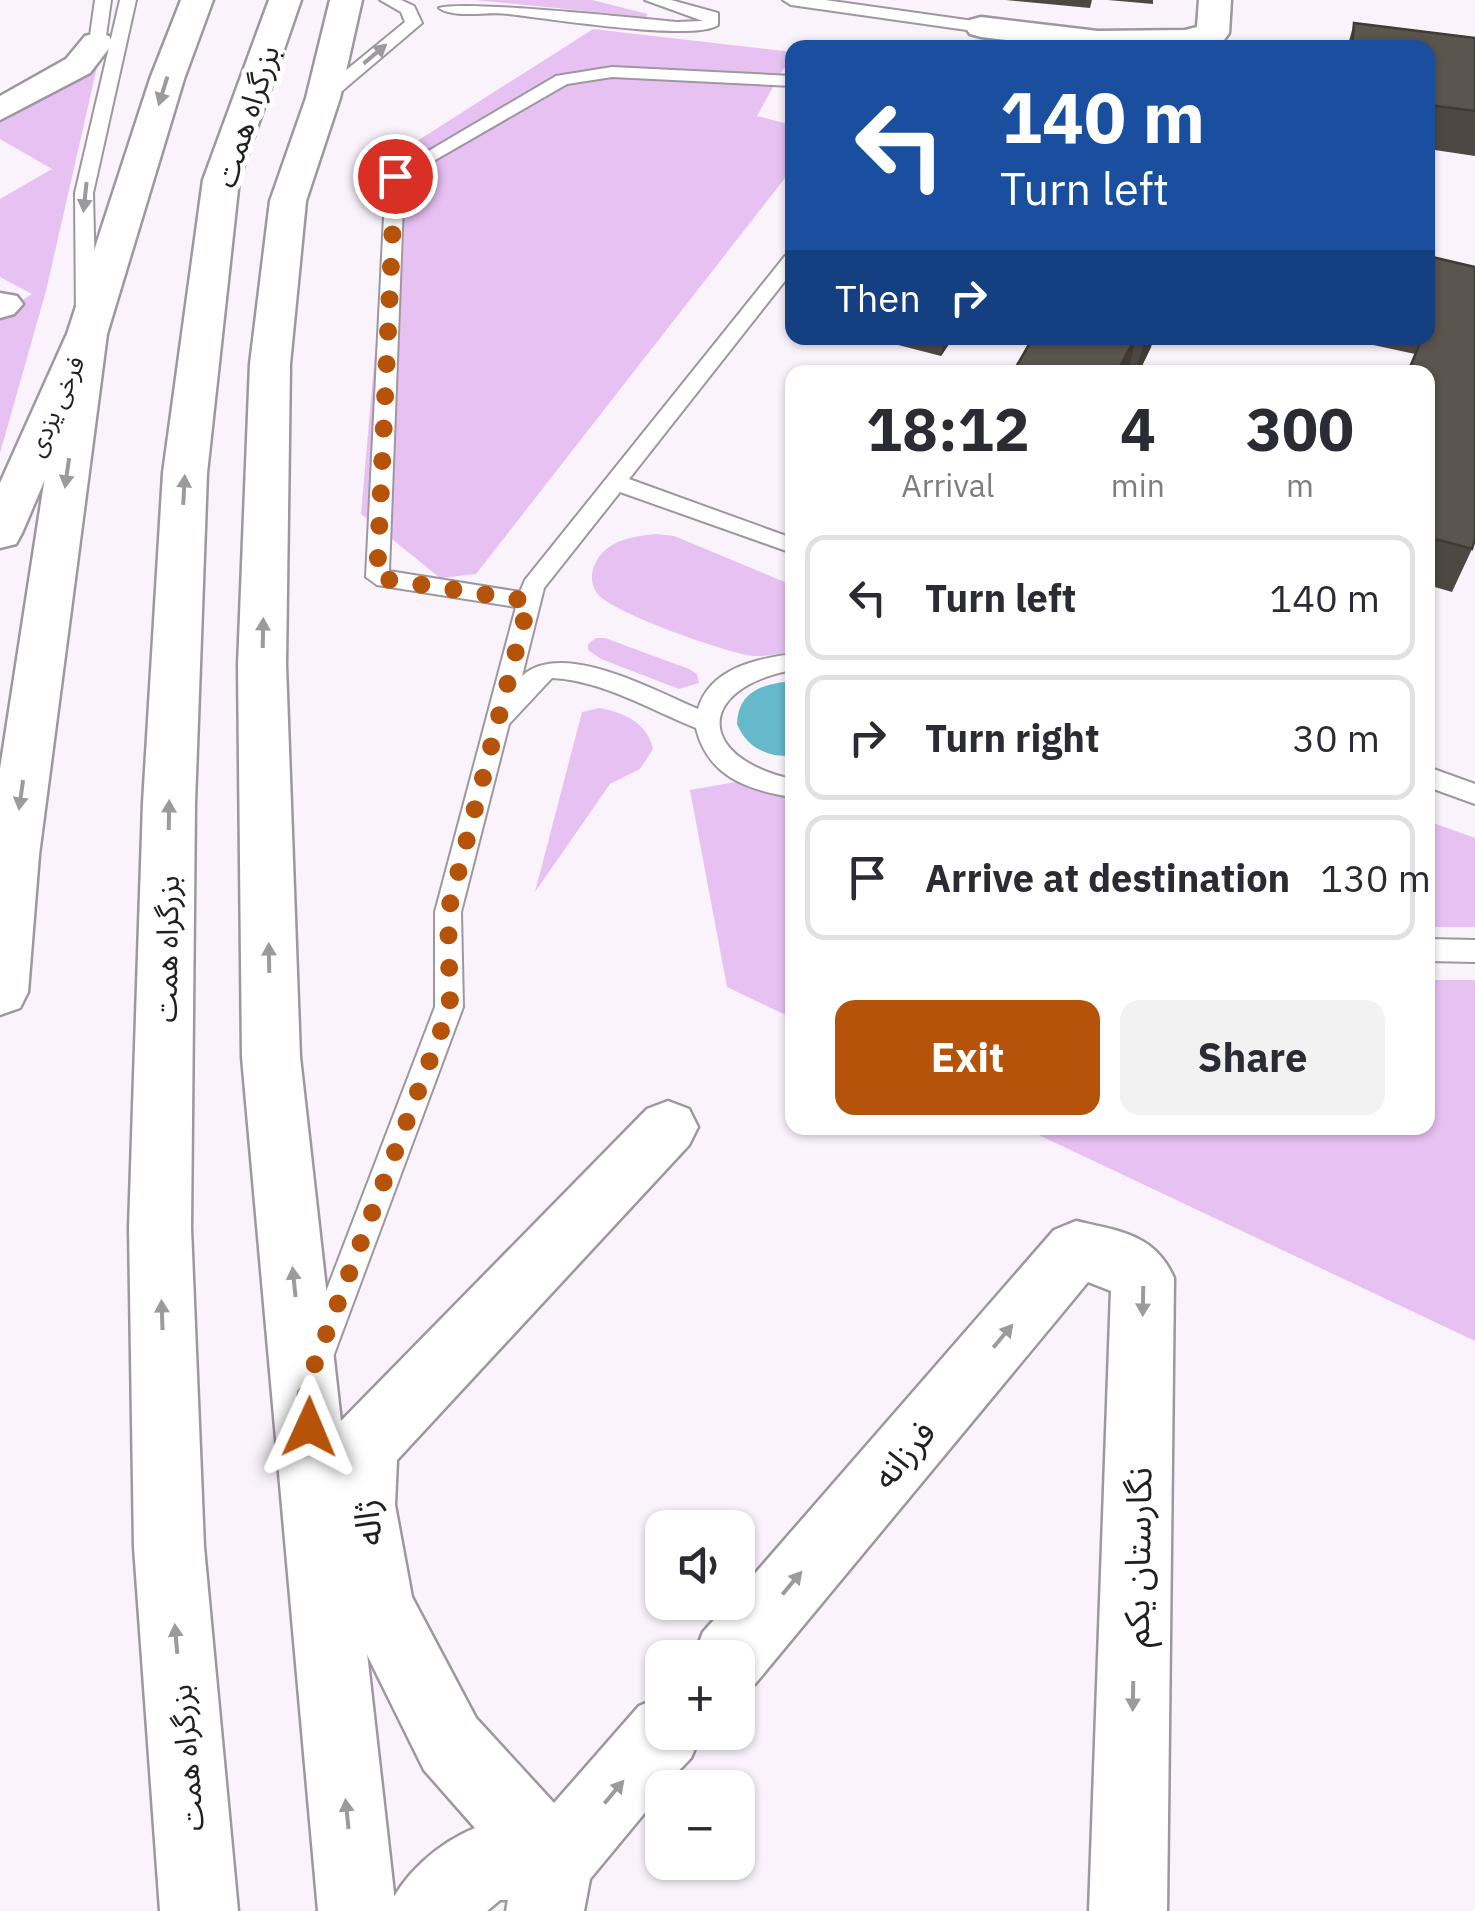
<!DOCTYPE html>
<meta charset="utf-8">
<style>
:root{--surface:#fff;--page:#f2f2f3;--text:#2b2b33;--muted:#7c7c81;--line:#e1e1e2;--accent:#b45309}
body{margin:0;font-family:"IBM Plex Sans","Noto Sans Arabic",sans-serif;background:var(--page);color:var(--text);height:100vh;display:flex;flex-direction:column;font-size:38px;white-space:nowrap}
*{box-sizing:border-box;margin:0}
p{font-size:32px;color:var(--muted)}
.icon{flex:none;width:55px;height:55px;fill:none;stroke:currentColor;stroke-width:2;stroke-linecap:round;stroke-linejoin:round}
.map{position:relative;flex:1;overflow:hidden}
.panel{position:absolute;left:785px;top:365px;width:650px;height:770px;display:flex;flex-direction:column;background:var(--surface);border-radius:20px;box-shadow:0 2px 8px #0004}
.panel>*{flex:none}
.guide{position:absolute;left:785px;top:40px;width:650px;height:305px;border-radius:20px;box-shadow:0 2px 8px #0004;background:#1a4fa0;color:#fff;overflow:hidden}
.controls{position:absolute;left:645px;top:1510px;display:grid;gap:20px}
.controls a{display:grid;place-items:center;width:110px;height:110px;border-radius:20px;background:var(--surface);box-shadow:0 2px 8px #0004;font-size:50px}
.pin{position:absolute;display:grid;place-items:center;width:85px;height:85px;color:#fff;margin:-42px;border:5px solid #fff;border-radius:50%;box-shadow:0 2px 10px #0007}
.me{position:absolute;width:110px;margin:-55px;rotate:1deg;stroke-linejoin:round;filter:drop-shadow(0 0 8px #0008)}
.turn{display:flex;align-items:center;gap:35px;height:210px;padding:0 50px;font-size:45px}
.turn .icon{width:130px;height:130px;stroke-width:2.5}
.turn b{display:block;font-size:70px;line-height:85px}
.then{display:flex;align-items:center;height:95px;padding:0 50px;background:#0003;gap:20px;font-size:38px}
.eta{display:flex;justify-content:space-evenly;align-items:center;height:170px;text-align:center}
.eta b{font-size:60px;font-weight:800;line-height:70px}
.primary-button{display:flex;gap:20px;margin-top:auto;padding:20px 50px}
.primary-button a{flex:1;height:115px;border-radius:20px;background:var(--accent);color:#fff;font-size:40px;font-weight:800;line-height:115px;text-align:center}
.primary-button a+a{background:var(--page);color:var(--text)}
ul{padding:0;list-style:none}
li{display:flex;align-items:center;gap:30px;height:125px;margin:0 20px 15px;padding:0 30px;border:5px solid var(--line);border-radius:20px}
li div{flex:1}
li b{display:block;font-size:38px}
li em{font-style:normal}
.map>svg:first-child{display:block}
.green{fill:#e7c1f2}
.water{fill:#65b9cb}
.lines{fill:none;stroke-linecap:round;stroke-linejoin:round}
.service-casing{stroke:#9e97a0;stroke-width:4}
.minor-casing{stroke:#9e97a0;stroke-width:5}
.secondary-casing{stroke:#9e97a0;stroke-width:5}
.trunk-casing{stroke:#9e97a0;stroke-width:5}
.service{fill:#fff;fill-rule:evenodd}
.minor{fill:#fff;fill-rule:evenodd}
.secondary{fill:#fff;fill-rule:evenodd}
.trunk{fill:#fff;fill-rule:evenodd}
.wall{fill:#4d4942}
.shaded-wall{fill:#3f3c36}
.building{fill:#5a554d;stroke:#3f3c36;stroke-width:2.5}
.oneway{fill:#9b9a9c}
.route{stroke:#b45309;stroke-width:18;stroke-dasharray:0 32.4}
.labels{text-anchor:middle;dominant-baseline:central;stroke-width:10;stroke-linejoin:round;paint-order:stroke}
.far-street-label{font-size:25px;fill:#211f22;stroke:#fff}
.street-label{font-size:30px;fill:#211f22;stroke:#fff}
.near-street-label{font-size:35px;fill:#211f22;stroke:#fff}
</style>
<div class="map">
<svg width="1475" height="1911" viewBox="0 0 1475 1911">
<rect width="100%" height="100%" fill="#faf3fc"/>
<g class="green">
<polygon points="474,0 592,0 648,14 646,17"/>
<polygon points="593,29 792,52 792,66 783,69 757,116 792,125 792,169 476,574 440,578 361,514 392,157"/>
<polygon points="97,67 46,291 0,453 0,314 32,294 0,277 0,199 52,169 0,139 0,123"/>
<path d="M656 534 674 536 792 585V652C780 653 766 657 754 656 729 654 606 611 596 592 590 582 591 571 596 562 607 540 634 536 656 534Z"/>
<polygon points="596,638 605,638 689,669 697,674 699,683 679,689 601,659 588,650 588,644"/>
<path d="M599 708C623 712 648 723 653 749L640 769 610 784 535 892 582 712Z"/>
<polygon points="735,782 792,797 792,1018 727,987 690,790"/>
<polygon points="1428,821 1475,838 1475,927 1428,927"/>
<polygon points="1428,980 1475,980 1475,1341 1024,1128 1428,1128"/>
</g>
<path class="water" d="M783 682 792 683V756C767 757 747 748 737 724 738 695 757 686 783 682Z"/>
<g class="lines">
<defs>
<g id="service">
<polygon points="95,0 111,0 105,43 97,48 89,43"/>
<polygon points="120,0 136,0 93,193 96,318 86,324 76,318 75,193"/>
<polygon points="380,0 401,0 414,6 422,23 329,102 317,102 317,94 405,22 401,12"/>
<path d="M645 0H671L718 13V25C694 42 545 18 508 14 488 11 454 19 439 8 463 0 638 18 677 22L703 21Z"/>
<polygon points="783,0 825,0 981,22 989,27 981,32 791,5"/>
<path d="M612 67 792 76V86L612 77 567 84 404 178 389 571 520 592 525 580 785 256 792 254V272L629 479 792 538V553L620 492 544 588 522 676C562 639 655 691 698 709 710 668 756 659 792 654V670C694 689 697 758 792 779V797C748 790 708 777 696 728 651 710 601 680 552 678L509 724 461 912 463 1007 333 1357 328 1368 317 1373 306 1368 301 1357 435 1007V912L516 607 377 585 366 577 386 176 556 76Z"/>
<polygon points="1428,767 1475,784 1475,804 1428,787"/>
<polygon points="1428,939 1475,940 1475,962 1428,961"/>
</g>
<g id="minor">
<path d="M1199 0H1231L1229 33 1224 40C1146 59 1060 46 981 37L970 34 965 27 970 20 981 17 1098 31 1185 30 1197 27Z"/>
<polygon points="97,33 109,36 113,43 90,73 0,120 0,96 66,59 85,36"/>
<polygon points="0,293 17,296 23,304 14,314 0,318"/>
<path d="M668 1101 689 1109 698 1127 689 1145 397 1460 395 1505 412 1597 476 1718 554 1803 639 1706 662 1696V1732H702L691 1758 662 1788V1792L590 1879 584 1911H506L508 1900H500L487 1911H387C402 1875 438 1843 475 1828L424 1770 343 1606 327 1505 331 1446 340 1422 647 1109Z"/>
<path d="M1076 1221C1119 1231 1155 1234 1174 1278L1167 1911H1089L1111 1291 1088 1282 755 1684 738 1691V1658H693L703 1632 730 1602H738V1593L1054 1230Z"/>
</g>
<g id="secondary">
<polygon points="330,0 362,0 340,98 306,201 290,364 286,665 300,1057 396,1911 318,1911 242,1057 238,665 250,364 270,201 306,98"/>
<polygon points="86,324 100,328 106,336 22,533 16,544 0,548 0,483 66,336 72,328"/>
</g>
<g id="trunk">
<polygon points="181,0 213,0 184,79 107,334 39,855 28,992 20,1008 0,1015 0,769 67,334 150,79"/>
<polygon points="269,0 301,0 239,180 207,473 195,803 191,1228 204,1547 238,1911 160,1911 134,1547 129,1228 143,803 163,473 203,180"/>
</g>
</defs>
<use href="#service" class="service-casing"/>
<use href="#minor" class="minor-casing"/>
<use href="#secondary" class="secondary-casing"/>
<use href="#trunk" class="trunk-casing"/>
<use href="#service" class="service"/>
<use href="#minor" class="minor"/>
<use href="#secondary" class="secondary"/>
<use href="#trunk" class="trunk"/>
</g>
<g class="wall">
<polygon points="1006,0 1092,0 1090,8"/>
<polygon points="1108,0 1153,0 1153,4"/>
<polygon points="1354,23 1475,38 1475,156 1428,149 1428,48 1347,48"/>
<polygon points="1428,256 1472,549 1452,592 1428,585 1428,372 1415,354 1341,338 1428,338"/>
<polygon points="871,338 953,338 941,356"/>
<polygon points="1031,338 1153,338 1151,347 1139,372 1013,372"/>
</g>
<g class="shaded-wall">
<polygon points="944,338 953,338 941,356"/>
<polygon points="1136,338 1128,372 1117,372"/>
<polygon points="1145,338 1153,338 1151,347 1139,372 1136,372"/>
</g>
<g class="building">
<polygon points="1354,23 1475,38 1475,111 1428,105 1428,48 1352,48"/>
<polygon points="1428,256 1475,267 1475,539 1472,549 1428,537 1428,372 1408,372 1422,338 1428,338 1428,323 1432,310 1428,309"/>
<polygon points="1033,338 1135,338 1117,372 1013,372"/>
</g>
<defs><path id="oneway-solid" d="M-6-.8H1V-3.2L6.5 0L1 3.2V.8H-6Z" transform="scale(2.5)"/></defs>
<g class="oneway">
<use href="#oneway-solid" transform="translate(375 54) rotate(-40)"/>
<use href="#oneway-solid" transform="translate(163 91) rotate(107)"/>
<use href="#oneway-solid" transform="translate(85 197) rotate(96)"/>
<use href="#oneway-solid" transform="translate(67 473) rotate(98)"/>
<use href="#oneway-solid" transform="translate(184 490) rotate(-87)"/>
<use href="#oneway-solid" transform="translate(263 633) rotate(-89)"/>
<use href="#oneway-solid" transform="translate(21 795) rotate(98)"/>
<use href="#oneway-solid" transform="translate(169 815) rotate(-89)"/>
<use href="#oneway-solid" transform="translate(269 958) rotate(-91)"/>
<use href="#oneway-solid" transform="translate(294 1282) rotate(-96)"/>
<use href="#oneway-solid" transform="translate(1143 1301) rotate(91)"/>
<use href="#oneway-solid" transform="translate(162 1315) rotate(-92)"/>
<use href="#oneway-solid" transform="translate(1003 1336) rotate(-50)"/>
<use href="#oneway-solid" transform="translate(792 1583) rotate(-50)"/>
<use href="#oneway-solid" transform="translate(176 1639) rotate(-95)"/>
<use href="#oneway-solid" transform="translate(1133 1696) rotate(91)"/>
<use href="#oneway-solid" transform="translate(614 1792) rotate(-50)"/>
<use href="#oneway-solid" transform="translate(347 1814) rotate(-96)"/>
</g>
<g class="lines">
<polyline class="route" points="309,1427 305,1390 450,1007 448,912 529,601 377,578 395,176"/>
</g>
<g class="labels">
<g class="far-street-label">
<text transform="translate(55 406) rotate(-66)">فرخی یزدی</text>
</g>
<g class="street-label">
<text transform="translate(246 116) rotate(-72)">بزرگراه همت</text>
<text transform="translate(166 949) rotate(-89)">بزرگراه همت</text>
<text transform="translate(186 1758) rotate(-95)">بزرگراه همت</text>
</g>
<g class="near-street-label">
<text transform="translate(903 1454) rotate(-50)">فرزانه</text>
<text transform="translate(367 1523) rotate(-96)">ژاله</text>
<text transform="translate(1137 1557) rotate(-89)">نگارستان یکم</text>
</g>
</g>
</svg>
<div class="controls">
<a><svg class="icon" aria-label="sound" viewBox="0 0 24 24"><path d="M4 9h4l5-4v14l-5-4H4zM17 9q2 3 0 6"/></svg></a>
<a>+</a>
<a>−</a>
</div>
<div class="pin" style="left:395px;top:176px;background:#d93025"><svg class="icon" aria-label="arrive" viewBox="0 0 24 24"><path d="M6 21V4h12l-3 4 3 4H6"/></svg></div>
<svg class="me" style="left:309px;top:1427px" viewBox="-20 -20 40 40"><path d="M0-17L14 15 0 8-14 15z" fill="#b45309" stroke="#fff" stroke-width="4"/></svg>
<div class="guide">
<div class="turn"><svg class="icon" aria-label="left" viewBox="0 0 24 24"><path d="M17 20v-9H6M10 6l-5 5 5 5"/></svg><div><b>140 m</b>Turn left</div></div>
<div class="then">Then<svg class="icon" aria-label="right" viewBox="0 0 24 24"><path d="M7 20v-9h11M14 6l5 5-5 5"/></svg></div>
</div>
<section class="panel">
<div class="eta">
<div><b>18:12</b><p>Arrival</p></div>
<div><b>4</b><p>min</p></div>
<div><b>300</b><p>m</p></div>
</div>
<ul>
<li><svg class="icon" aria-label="left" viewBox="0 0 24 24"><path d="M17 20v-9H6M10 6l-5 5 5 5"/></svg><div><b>Turn left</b></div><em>140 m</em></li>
<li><svg class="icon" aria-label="right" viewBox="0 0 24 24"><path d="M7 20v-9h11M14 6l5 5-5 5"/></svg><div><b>Turn right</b></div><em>30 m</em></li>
<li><svg class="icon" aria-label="arrive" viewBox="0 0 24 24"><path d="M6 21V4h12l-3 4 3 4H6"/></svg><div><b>Arrive at destination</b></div><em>130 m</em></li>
</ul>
<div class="primary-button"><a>Exit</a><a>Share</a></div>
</section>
</div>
